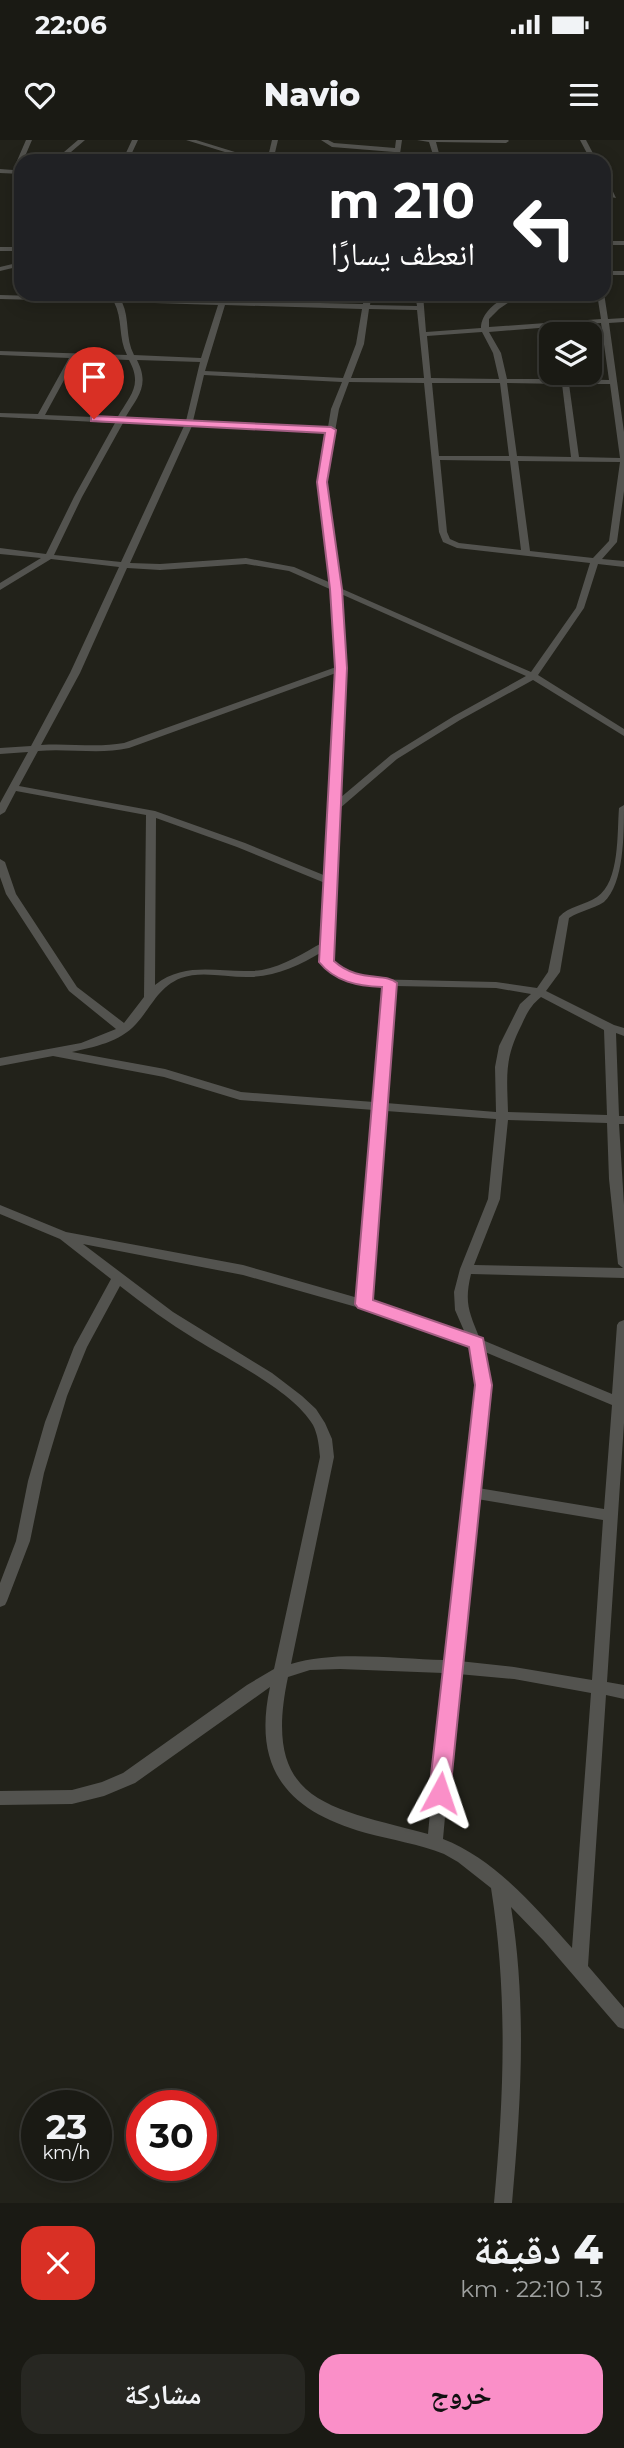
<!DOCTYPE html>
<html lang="ar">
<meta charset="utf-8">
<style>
:root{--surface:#1a1a14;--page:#272722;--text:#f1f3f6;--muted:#9fa1a0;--line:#383834;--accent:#fa8fc8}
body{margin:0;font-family:Montserrat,"Noto Naskh Arabic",sans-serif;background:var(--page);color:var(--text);direction:rtl;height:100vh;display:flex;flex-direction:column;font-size:26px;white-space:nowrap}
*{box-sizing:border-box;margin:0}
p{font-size:23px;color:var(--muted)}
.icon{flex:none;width:38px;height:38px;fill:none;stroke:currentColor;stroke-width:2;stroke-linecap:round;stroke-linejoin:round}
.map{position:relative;height:2063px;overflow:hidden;direction:ltr}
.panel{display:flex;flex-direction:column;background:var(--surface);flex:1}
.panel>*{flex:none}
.top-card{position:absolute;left:14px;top:14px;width:597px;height:147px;border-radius:21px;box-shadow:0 4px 18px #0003,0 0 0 2px var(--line);direction:rtl;background:#202124;color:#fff;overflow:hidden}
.buttons{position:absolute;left:539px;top:182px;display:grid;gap:14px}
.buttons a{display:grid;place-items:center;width:63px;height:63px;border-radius:14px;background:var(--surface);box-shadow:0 4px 18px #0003,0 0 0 2px var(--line);font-size:35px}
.speed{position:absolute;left:21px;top:1950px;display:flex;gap:14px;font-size:35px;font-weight:700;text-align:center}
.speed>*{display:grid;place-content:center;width:91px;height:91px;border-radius:50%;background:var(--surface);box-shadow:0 4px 18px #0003,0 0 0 2px var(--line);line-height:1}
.speed small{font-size:18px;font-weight:400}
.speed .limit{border:10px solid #d22;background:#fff;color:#111}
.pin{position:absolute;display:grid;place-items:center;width:60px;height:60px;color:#fff;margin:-72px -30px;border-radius:50% 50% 50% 0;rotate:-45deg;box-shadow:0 0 7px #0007}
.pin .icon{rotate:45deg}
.me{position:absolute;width:77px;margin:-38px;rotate:5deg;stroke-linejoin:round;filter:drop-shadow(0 0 5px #0008)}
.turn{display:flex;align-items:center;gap:24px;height:147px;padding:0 21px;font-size:32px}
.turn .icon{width:91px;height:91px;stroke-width:2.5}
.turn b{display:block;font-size:49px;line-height:60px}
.round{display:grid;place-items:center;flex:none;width:74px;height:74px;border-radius:21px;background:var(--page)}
.summary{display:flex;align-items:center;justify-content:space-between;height:119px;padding:0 21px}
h1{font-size:42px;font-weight:800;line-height:52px}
.button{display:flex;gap:14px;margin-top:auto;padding:14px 21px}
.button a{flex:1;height:80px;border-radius:21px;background:var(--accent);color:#111;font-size:28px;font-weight:800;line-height:80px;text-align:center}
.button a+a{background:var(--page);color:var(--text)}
.status{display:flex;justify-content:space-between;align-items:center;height:49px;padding:0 35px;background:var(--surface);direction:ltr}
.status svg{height:19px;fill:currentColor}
header{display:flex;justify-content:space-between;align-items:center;height:91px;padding:0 21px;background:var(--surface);font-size:32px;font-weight:800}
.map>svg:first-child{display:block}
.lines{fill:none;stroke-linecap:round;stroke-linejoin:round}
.street{fill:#53534f;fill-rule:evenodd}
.route{fill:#fa8fc8;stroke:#a25d82;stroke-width:2}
</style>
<div class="status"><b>22:06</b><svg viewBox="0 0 49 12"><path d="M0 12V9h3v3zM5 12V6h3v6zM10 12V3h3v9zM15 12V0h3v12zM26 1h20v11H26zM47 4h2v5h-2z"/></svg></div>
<header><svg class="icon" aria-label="menu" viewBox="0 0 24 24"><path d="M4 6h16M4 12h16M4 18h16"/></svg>Navio<svg class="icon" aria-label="heart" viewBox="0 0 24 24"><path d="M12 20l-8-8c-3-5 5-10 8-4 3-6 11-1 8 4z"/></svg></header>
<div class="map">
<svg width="624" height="2063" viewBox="0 0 624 2063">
<rect width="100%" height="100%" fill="#22221a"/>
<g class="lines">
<g class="street">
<polygon points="26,0 32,0 23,21 21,21 19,30 21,30 21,34 0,33 0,29 13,30"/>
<polygon points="78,0 85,0 71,12 125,15 132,0 138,0 131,15 212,19 215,21 69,16 67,21 63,21 64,12"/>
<polygon points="186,0 196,0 264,21 254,21"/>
<polygon points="272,0 278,0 273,21 267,21"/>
<polygon points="321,0 328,0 334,3 395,8 396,0 402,0 399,21 393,21 394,12 332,7"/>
<polygon points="417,0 508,0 509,1 506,3 436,2 441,21 435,21 429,2"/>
<polygon points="580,0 586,0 597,21 591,21"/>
<polygon points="476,13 513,13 516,15 513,17 479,17 480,21 474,21 473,15"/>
<polygon points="604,37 607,39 616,58 611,57 604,44"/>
<polygon points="604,63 607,65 612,89 608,101 624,101 624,105 604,105 606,89"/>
<rect x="0" y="107" width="21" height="4"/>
<polygon points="21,122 21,126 0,131 0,127"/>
<rect x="604" y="131" width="20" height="4"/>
<path d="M604 153 608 179 624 178V182L609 183 624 292V351L617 402 602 419 624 421V427L598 424 584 468 538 535 624 589V596L533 540 460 580 397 619 339 669 333 821 344 832 367 839 496 842 537 848 548 832 559 777C569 766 585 765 597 757 620 742 617 692 619 668L624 665C624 694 624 744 604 762 593 769 580 771 569 778L560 832 546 851 614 885 624 888V896L616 893 619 976H624V984H619L624 1065V1138L471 1134C464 1163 469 1172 480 1199L612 1254 617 1185 619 1182 624 1180V1283L607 1542 624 1545V1559L606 1555 588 1826 624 1868V1889L618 1887 543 1800 511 1767C527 1865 521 1964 512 2063H494C504 1957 508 1854 491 1748L458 1722 444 1714C419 1704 392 1700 366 1693 288 1671 252 1630 270 1547L135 1643 104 1656 72 1664 0 1665V1651L72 1650 102 1642 123 1633 247 1545 274 1529 320 1317C319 1306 318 1295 313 1285 293 1251 229 1220 195 1199 169 1183 144 1165 120 1146L87 1207 67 1256 44 1333 30 1401 7 1461 5 1465 0 1467V1443L16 1401 28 1341 45 1282 74 1207 111 1139 60 1099 0 1074V1065L66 1092 243 1125 358 1158 374 970 240 960 164 937 53 916 0 926V918L81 903 116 889 69 851 6 754 0 737V719L5 722 16 754 77 847 124 883 144 857 146 675 16 651 5 672 0 675V663L28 612 0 614V608L31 606 70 533 119 427 51 419 0 450V443L41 418 0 414V408L46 414 74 357 115 283 0 277V273L38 274 69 218 0 215V211L127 215C118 198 123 179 114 162L0 159V155L110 158 109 154H113L118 158 219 161 221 154H229L226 161 363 164 364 154H372L370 165 417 166 415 154H423L426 192 481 188C481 170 504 154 521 154L499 169 489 179V187L601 179 597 154ZM122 162 218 165 201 218 134 215C125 198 130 179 122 162ZM225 165 362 169 356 204 343 238 205 231ZM369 169 417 170 424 238H351L364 204ZM601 183 609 240 569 239 568 233H560L561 239H507L501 213 489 192ZM482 192 493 213 499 239 431 238 427 196ZM76 218 129 220C143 246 130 255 117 278L45 275ZM137 220 200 222 186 281 125 278C138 256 150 246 137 220ZM204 235 342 242 331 269 328 287 193 281ZM349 242 424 243 439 392 443 402 457 408 590 423 576 468 531 532 340 448 326 342 339 269ZM432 243H500L509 316H439ZM507 243 562 244 571 317 517 316ZM569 244H610L620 318 579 317ZM123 283 184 286 121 422 54 415 82 357ZM192 286 327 292 318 342 331 443 294 427 246 418 160 424 130 423ZM440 320 510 321 521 410 459 403 450 399 447 392ZM518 321 620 322 609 401 593 418 530 411ZM246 424 289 431 332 450 336 527 124 603C97 608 69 603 41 605L80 533 127 428 160 430ZM341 454 526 536 454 576 391 615 340 658 346 528ZM336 533 326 736 245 703 155 671 19 646 38 611C68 608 99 615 129 608ZM156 678 237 707 325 743 322 803C303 813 284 826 262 830 224 835 188 819 155 845ZM322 812 321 822C338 841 360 845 384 846L374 962 241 952 165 929 72 912C94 907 120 902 136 884 151 868 158 847 181 838 202 830 228 838 251 837 277 836 300 825 322 812ZM395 846 496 848 531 854 520 864 499 906 495 927 496 972 386 963ZM541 857 604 890 607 975 508 972C507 935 504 919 522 884 527 873 531 865 541 857ZM386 971 496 979 488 1059 460 1129 454 1152 455 1170 465 1193 371 1161ZM508 980 607 983 609 1039 618 1124 623 1128 474 1125 500 1059ZM83 1104 243 1135 388 1176 469 1205 474 1218 476 1245 444 1520C397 1519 335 1510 291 1524L334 1317 332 1299 325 1283 316 1269 302 1256 272 1233 173 1172ZM485 1212 612 1265 604 1369 478 1348C482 1315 496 1240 485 1212ZM477 1359 603 1380 592 1540 514 1527 459 1521ZM340 1529 443 1533 428 1694C329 1667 261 1664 288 1537L310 1530ZM458 1534 514 1539 591 1553 572 1808C536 1768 495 1719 443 1699Z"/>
</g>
</g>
<path class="route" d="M94 276 331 287 336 290 327 342 342 449 347 528 334 821C358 843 385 832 397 843L373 1160 483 1198 492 1245 450 1653 447 1659 440 1662 432 1659 429 1653 475 1245 469 1207 358 1168 355 1164 382 847C358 846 335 842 319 822L335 528 330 449 317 342 325 293 91 281V277Z"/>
</svg>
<div class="buttons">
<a><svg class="icon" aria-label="layers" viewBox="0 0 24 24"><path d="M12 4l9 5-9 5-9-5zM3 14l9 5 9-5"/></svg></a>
</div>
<div class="speed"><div>23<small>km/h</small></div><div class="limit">30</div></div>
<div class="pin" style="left:94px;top:279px;background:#d93025"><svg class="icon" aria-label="arrive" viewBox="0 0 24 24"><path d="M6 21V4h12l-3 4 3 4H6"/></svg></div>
<svg class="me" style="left:440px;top:1653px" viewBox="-20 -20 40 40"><path d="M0-17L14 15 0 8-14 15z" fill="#fa8fc8" stroke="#fff" stroke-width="4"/></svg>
<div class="top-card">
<div class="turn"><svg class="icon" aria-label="left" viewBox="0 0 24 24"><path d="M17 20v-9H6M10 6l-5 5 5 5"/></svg><div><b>210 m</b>انعطف يسارًا</div></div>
</div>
</div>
<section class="panel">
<div class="summary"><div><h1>4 دقيقة</h1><p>1.3 km · 22:10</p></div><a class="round" style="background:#d93025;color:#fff"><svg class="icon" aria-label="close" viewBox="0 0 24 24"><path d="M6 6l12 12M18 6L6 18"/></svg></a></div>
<div class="button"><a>خروج</a><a>مشاركة</a></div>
</section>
